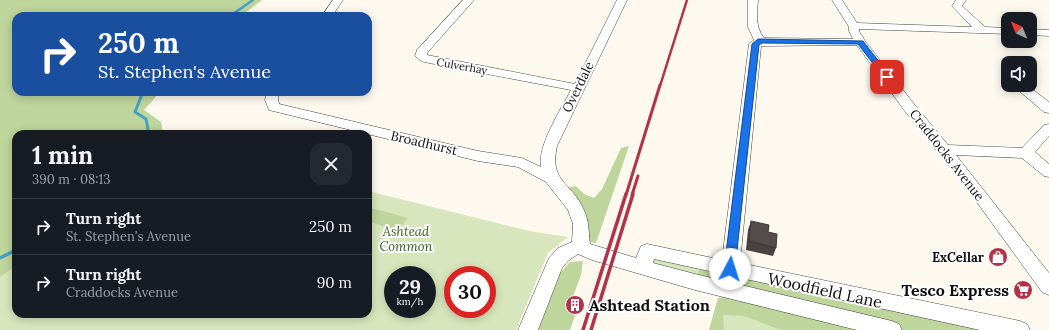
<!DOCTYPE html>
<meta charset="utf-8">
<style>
:root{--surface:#171b24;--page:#242831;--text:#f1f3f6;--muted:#9ea1a6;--line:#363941}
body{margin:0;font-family:Lora,serif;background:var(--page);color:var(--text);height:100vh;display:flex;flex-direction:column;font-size:15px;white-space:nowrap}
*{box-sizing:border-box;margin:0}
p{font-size:13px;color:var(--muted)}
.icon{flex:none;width:22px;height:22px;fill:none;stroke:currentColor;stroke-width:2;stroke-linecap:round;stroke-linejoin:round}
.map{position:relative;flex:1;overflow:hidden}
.drawer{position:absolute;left:12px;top:130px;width:360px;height:188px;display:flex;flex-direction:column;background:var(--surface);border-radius:12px;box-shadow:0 2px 10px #0003}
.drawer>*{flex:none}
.guide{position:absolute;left:12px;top:12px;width:360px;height:84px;border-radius:12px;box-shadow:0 2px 10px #0003;background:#1a4fa0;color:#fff;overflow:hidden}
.needle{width:26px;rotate:316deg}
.controls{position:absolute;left:1001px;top:12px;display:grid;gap:8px}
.controls a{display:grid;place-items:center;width:36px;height:36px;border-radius:8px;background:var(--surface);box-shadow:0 2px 10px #0003;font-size:20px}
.speed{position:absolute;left:384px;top:266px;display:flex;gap:8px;font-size:20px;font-weight:700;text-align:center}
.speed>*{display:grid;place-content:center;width:52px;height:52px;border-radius:50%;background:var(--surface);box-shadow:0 2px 10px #0003;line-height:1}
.speed small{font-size:10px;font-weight:400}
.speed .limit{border:6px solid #d22;background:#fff;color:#111}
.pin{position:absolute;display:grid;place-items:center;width:34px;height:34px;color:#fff;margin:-17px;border-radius:8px;box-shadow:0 2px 6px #0006}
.me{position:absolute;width:44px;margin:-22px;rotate:5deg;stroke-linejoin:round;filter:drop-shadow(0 0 3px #0008)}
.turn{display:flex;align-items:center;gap:14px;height:84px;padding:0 20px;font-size:18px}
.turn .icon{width:52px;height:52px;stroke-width:2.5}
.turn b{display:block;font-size:28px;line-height:34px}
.round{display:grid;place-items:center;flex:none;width:42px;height:42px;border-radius:12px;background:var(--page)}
.overview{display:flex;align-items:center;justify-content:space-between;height:68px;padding:0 20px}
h1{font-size:24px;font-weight:800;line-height:30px}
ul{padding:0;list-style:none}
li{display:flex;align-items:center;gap:12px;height:56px;padding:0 20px;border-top:1px solid var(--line)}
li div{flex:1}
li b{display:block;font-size:15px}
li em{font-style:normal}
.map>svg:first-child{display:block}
.green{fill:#d7e6bc;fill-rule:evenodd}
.forest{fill:#bed59c}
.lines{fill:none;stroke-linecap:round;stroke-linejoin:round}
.stream-far2{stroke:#45a2c2;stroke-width:2.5}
.stream-far1{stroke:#45a2c2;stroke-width:3}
.stream{stroke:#45a2c2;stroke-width:3.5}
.minor-casing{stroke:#414141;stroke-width:1}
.minor{fill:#fff;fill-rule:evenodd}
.rail-far2{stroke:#b33149;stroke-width:2.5}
.rail-far1{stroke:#b33149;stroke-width:3}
.rail{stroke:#b33149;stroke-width:3.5}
.wall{fill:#494240}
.building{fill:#554d4b;stroke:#3c3634}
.route{fill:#1a73e8;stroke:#114b97}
.labels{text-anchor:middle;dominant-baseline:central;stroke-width:4;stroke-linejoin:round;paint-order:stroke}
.far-street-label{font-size:11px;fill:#0e0e0e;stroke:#fff}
.street-label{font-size:13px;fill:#0e0e0e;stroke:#fff}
.park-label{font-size:13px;font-style:italic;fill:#386023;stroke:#fff}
.poi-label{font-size:13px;font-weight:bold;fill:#0e0e0e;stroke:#fff;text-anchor:end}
.near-street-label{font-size:16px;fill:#0e0e0e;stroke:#fff}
.near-poi-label{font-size:16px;font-weight:bold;fill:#0e0e0e;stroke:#fff;text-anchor:end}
</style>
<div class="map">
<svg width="1049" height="330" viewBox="0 0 1049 330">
<rect width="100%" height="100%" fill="#fef9ef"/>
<g class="green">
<path d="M0 0H262L241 16H16V92H160L144 110 161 122 163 134H16V314H368V191L529 231 568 237 548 253 516 330H0ZM393 275H427V309H393ZM453 275H487V309H453Z"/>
<polygon points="658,257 701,268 701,278 653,263 654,259"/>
<polygon points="718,298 859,330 709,330"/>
</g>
<g class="forest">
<polygon points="0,0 262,0 241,16 16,16 16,92 160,92 144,110 161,122 163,134 16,134 16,266 0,277"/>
<polygon points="629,146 596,243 589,242 566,188 576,186 584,194 594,198 602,189 621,148"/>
<polygon points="368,207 408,218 397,231 368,221"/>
<polygon points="583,261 581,275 568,310 576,313 570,330 534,330 555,279 570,262"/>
<polygon points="701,268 991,330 900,330 701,278 698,272"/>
<polygon points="730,296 859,330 781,330 744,316 723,315 724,330 709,330 718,298"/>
</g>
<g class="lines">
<polyline class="stream-far2" points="230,16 253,0"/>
<polyline class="stream-far1" points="143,92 135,112 146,119 148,129 146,134"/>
<polyline class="stream" points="0,258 16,250"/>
<defs>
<g id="minor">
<polygon points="333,0 343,0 332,16 322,16"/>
<path d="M463 0H474L427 53V55L575 84 617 0H627L557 146C549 182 571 182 583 208 590 223 588 230 590 244L636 258 641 246 647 244 722 260 749 44 754 40 748 27V0H758C757 13 755 27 764 38L853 39 849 31V27L832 0H842L857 23 972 27 952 6 956 0H966L962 6 985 27 1008 28V34L859 29V31L865 41 914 104 948 145 1022 148 1044 125 1049 124V136L1035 152 1049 164V177L1044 176 1022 158 956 155 1049 273V295L1042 292 963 183 904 110 857 45 761 46 740 263 1020 321 1027 324 1030 330H980L654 259 653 263 695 274 892 321 899 324 902 330H857L695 290 592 260 578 254 568 261 562 268 538 330H518L549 258 558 248 572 242 573 224 568 210 546 182 518 167 478 161 269 110 265 100 267 92H279L278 98 279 104 478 151 522 158 541 167C537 146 561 109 571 90L424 62 420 60 415 56 417 50Z"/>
<polygon points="1030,29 1049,30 1049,36 1030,35"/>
<polygon points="1017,85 1027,85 1049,102 1049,113 1044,112 1018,90 1016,87"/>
</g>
</defs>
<use href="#minor" class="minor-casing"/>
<use href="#minor" class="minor"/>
<polyline class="rail-far2" points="660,86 687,0"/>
<g class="rail-far1">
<polyline points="626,195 660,85"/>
<polyline points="632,195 638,176"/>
</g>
<g class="rail">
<polyline points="583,330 626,194"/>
<polyline points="591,330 633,194"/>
</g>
</g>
<polygon class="wall" points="751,221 776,248 773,256 746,250 748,230"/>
<polygon class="building" points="751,221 769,225 768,232 777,234 776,248 749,241"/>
<polygon class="route" points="758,39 863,41 891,77 890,78 884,78 858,44 762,43 759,45 735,269 733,272 730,274 726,272 724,269 752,44"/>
<defs>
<symbol id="shop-disc" viewBox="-11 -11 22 22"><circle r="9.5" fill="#b33149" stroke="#fff"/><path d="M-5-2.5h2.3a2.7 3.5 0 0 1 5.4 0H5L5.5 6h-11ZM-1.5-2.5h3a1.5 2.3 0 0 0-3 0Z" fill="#fff"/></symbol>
<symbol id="supermarket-disc" viewBox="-11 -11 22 22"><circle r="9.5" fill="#b33149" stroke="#fff"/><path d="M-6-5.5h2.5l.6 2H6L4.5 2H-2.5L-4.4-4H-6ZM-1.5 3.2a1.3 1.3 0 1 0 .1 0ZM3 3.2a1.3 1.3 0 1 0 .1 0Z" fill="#fff"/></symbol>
<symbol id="building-disc" viewBox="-11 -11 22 22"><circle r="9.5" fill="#b33149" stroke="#fff"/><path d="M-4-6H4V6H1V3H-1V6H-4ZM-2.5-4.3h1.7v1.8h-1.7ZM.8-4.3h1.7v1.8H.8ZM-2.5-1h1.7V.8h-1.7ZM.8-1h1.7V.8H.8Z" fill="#fff"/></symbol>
</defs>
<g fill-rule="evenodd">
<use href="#shop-disc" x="987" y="246" width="22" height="22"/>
<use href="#supermarket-disc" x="1012" y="279" width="22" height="22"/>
<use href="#building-disc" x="564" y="294" width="22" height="22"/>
</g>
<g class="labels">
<g class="far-street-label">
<text transform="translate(462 66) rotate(10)">Culverhay</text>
</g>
<g class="street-label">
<text transform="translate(578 87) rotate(-64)">Overdale</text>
<text transform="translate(424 143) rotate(13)">Broadhurst</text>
<text transform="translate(947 155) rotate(52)">Craddocks Avenue</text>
</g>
<g class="park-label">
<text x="406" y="231">Ashtead<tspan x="406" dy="15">Common</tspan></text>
</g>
<g class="poi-label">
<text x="984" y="257">ExCellar</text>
</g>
<g class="near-street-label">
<text transform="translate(825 290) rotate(12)">Woodfield Lane</text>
</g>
<g class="near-poi-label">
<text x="1009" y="290">Tesco Express</text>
<text x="589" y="305" text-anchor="start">Ashtead Station</text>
</g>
</g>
</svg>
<div class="controls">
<a><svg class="needle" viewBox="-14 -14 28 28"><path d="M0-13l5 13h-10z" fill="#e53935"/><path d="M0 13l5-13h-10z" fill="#9ea1a6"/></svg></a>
<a><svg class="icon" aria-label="sound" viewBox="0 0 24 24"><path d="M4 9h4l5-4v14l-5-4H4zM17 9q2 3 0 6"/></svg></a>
</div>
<div class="speed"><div>29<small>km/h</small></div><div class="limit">30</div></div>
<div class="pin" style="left:887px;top:77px;background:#d93025"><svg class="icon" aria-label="arrive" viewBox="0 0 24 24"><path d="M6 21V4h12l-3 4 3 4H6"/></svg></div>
<svg class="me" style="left:730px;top:269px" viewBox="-20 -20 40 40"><circle r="19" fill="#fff"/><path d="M0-13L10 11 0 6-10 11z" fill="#1a73e8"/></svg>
<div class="guide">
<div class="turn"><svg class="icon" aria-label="right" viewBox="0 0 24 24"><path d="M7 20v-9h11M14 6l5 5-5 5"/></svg><div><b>250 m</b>St. Stephen's Avenue</div></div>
</div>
<section class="drawer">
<div class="overview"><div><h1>1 min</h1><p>390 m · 08:13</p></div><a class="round"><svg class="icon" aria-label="close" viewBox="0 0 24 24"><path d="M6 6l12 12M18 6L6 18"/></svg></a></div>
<ul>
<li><svg class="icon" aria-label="right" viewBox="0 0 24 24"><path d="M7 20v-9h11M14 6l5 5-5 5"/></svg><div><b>Turn right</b><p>St. Stephen's Avenue</p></div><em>250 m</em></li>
<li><svg class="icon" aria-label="right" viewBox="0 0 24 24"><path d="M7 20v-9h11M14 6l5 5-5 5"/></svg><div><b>Turn right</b><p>Craddocks Avenue</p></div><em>90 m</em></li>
</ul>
</section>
</div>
